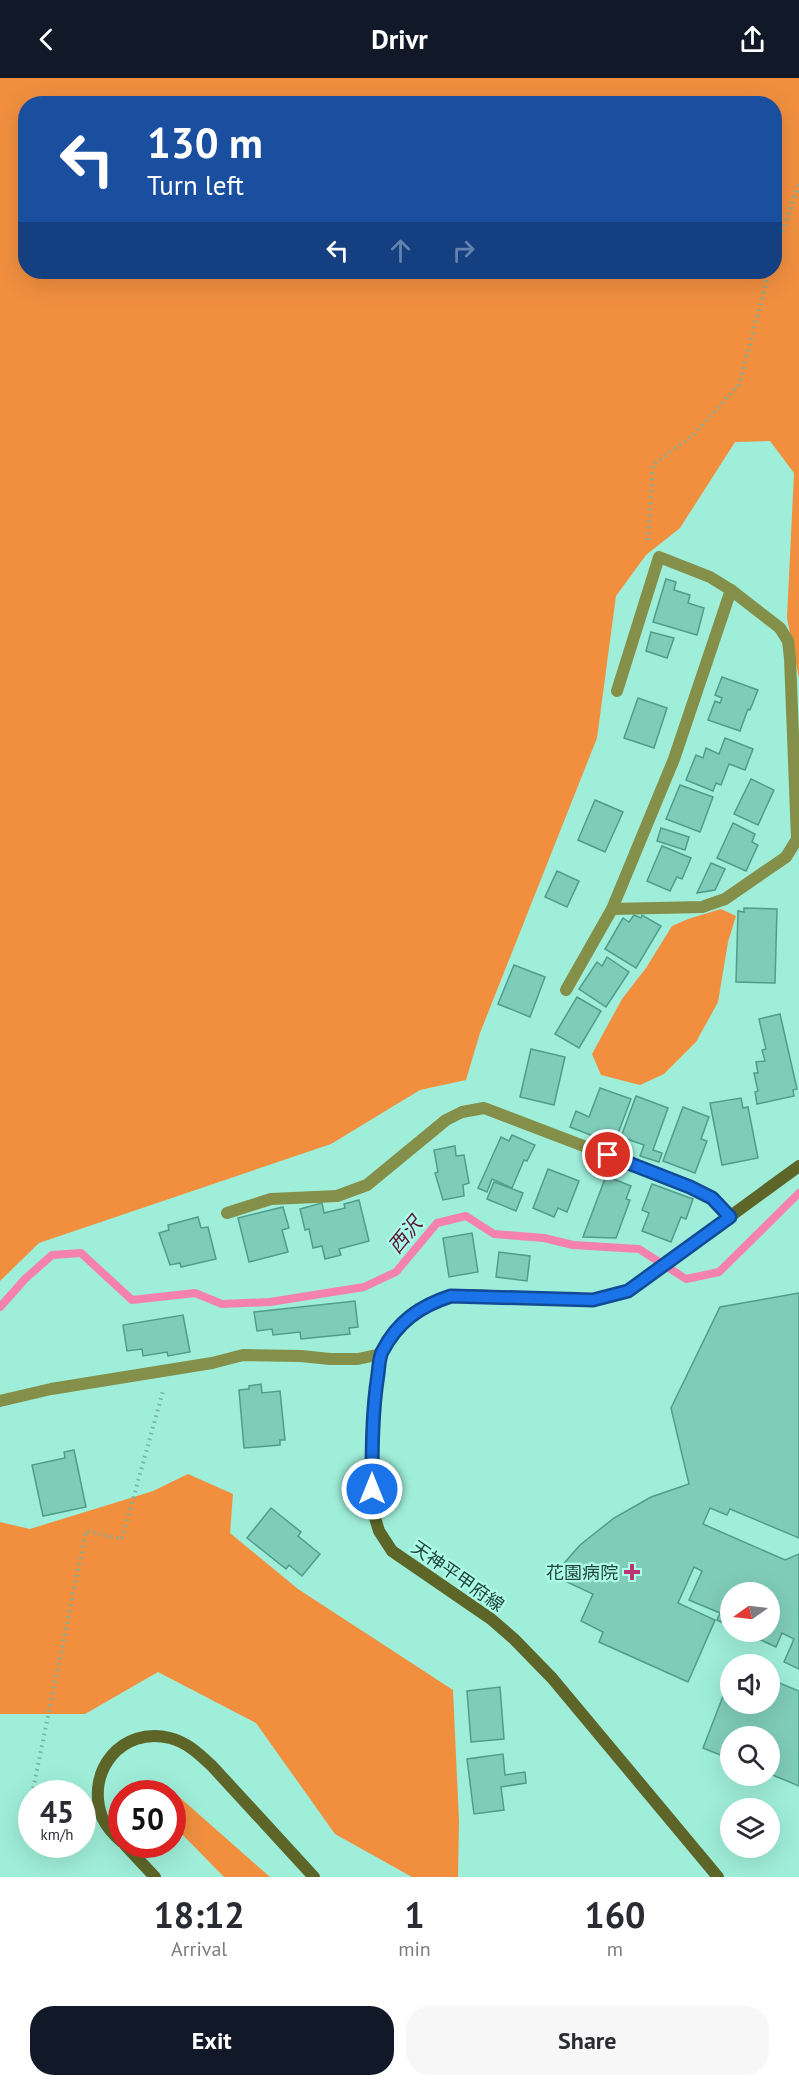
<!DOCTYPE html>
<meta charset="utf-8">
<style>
:root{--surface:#fff;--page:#f7f7f7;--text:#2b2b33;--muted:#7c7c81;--accent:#111827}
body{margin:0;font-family:"PT Sans","Noto Sans JP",sans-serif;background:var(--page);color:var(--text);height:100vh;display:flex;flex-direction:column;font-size:22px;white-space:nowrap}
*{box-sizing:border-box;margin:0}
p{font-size:20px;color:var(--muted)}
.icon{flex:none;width:33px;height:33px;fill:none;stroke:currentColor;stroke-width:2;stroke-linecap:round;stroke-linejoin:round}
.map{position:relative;height:1799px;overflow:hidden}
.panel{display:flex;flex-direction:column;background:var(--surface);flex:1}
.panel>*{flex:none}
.hud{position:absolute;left:18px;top:18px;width:764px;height:183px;border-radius:24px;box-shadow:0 6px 24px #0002;background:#1a4fa0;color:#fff;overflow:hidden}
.needle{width:39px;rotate:256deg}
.buttons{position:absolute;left:720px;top:1504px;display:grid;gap:12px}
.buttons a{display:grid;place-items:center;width:60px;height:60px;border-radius:50%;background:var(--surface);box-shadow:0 6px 24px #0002;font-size:30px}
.speed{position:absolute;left:18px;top:1702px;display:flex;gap:12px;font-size:30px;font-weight:700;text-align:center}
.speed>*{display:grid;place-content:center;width:78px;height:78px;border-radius:50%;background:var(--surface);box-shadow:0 6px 24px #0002;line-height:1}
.speed small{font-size:15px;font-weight:400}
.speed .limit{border:9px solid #d22;background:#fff;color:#111}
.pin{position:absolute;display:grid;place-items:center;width:51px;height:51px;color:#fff;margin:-26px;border:3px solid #fff;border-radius:50%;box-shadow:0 2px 6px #0007}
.me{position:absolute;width:66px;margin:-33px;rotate:0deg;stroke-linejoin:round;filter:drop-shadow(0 0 4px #0008)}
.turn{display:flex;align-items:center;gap:21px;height:126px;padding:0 30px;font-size:27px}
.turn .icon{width:78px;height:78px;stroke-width:2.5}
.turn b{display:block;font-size:42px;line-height:51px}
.lanes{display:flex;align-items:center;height:57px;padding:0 30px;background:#0003;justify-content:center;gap:30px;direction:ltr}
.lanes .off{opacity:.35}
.eta{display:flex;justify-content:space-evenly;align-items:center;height:102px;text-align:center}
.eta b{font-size:36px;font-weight:700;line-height:42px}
.button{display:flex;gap:12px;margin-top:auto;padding:12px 30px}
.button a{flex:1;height:69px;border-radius:24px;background:var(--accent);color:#fff;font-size:24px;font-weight:700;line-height:69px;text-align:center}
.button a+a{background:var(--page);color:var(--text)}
header{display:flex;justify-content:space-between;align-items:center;height:78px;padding:0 30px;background:var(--accent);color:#fff;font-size:27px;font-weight:700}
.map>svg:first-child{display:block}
.forest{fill:#f18f3f;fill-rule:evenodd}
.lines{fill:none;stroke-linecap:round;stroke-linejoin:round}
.stream{stroke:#f581af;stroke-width:8}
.building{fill:#7fcdb9;stroke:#4f9d8b;stroke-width:1.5}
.path{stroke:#74b3a2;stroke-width:4;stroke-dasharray:1.5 4.5;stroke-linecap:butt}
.lane{stroke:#848f49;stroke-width:12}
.secondary{stroke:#5d6628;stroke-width:12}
.route-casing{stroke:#114b97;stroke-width:15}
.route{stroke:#1a73e8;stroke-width:10}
.poi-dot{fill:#bb3474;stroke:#acfce7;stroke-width:2}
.labels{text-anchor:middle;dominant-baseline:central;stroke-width:4.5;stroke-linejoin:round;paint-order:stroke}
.poi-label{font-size:18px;fill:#22433b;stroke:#acfce7;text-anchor:end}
.street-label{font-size:18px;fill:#22433b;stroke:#acfce7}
.water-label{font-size:20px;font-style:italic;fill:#5d1537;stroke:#acfce7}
</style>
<header><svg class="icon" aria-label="back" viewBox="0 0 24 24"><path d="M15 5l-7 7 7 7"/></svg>Drivr<svg class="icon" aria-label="share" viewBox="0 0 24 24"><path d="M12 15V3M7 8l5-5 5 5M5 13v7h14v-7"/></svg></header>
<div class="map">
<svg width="799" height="1799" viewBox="0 0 799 1799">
<rect width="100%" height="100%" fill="#9feed9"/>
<g class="forest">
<path d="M0 0H799V600L787 540 794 395 770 363 735 364 680 450 646 477 616 518 597 660 480 955 466 1002 420 1012 331 1066 39 1165 0 1203ZM26 26H774V194H26Z"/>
<polygon points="721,831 736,838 728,864 718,924 696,964 664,996 640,1007 601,997 592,976 622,921 646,890 672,848 688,841"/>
<polygon points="188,1396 233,1416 230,1455 298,1511 453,1612 459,1743 458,1799 412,1799 335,1756 256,1645 158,1594 85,1636 0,1636 0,1444 30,1451 153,1413"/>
<polygon points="177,1717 270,1799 224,1799 173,1747 173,1726"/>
</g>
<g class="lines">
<polyline class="stream" points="0,1229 25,1201 52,1177 81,1175 132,1222 195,1215 222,1226 270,1224 364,1209 396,1194 437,1145 466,1138 494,1156 544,1160 573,1167 639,1171 686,1201 719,1194 799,1115"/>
</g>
<g class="building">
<polygon points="666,501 676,504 674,512 690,517 688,525 704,530 697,557 653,544"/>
<polygon points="651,554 674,560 667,580 646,573"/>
<polygon points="722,599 758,612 750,632 748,631 740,653 708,642 715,623 720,625 722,620 715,617"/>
<polygon points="638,620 667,630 654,670 624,660"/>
<polygon points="725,660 753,671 745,692 729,686 721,707 716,705 713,713 686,702 696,677 703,680 706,670 719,676"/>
<polygon points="751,701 774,712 758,747 734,736"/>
<polygon points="680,707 713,719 700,754 666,741"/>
<polygon points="595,722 623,734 605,774 578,762"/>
<polygon points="733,745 755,756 752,764 758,767 746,793 717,780"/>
<polygon points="661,750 689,759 685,772 657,763"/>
<polygon points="662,768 691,780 682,801 677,799 670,813 647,803"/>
<polygon points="711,785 725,791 715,812 697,815"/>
<polygon points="557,793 579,803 567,829 545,819"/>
<polygon points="744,830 777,831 775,905 736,904 738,833 744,834"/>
<polygon points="634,837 641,840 642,837 661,848 636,890 605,871 623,840 629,844"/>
<polygon points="607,879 629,894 606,929 579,911 597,884 602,888"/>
<polygon points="514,887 545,899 530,939 498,926"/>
<polygon points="577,919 601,933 579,970 555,956"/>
<polygon points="780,936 797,1011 793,1012 794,1018 757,1026 755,1014 758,1013 754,995 758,995 756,984 765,983 762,972 766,971 759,941"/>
<polygon points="531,971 565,979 554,1027 520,1019"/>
<polygon points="600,1010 631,1021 614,1066 570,1049 576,1033 589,1039"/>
<polygon points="636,1018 668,1030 653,1072 662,1075 659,1084 640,1078 644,1067 621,1059"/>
<polygon points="741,1020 743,1030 748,1029 758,1080 722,1087 710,1025"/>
<polygon points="683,1029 709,1039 701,1061 707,1063 695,1095 663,1083"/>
<polygon points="512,1057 535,1067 527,1083 524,1082 512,1110 492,1101 487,1114 478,1110 501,1059 509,1063"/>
<polygon points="455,1068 456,1078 464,1077 469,1105 463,1107 464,1118 443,1122 435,1095 438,1094 434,1072"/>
<polygon points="548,1091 579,1103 567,1134 558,1130 554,1139 533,1130"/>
<polygon points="606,1098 631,1108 626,1121 630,1122 616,1160 583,1159"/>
<polygon points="494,1104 523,1115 516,1133 487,1121"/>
<polygon points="652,1106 693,1121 686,1141 681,1139 671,1164 642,1153 649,1135 642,1132"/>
<polygon points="359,1122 369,1163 339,1171 341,1177 325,1181 322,1168 313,1170 309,1151 305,1152 300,1131 322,1125 324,1135 345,1130 344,1126"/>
<polygon points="283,1129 289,1150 282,1152 288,1174 249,1184 238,1140"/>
<polygon points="198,1139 201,1150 208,1149 216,1181 181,1189 180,1185 170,1187 159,1155 169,1152 168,1147"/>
<polygon points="472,1155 478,1194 449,1199 443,1160"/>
<polygon points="499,1174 530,1178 527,1203 496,1199"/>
<polygon points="799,1215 799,1460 730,1431 727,1437 710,1430 703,1446 785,1482 799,1476 799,1591 784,1584 794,1561 782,1555 776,1569 743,1554 770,1554 770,1515 730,1515 730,1548 717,1542 720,1535 689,1522 702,1493 694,1489 678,1525 715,1542 688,1604 599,1564 603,1554 581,1543 593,1516 556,1499 566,1483 580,1467 614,1440 651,1419 689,1406 671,1330 720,1229"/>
<polygon points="355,1223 358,1249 349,1250 350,1256 301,1261 300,1254 273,1257 272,1251 257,1253 254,1234"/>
<polygon points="183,1237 190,1274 168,1278 167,1274 143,1278 142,1271 127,1273 123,1247"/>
<polygon points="261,1306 262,1315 280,1313 285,1362 280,1362 280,1367 244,1370 239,1312 249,1311 249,1308"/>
<polygon points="74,1372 86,1429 43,1438 32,1387 65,1380 64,1374"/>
<polygon points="271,1430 301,1454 298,1458 320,1476 302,1498 289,1487 286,1491 247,1460"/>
<polygon points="730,1600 730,1626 770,1626 770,1601 799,1613 799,1708 770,1696 770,1659 730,1659 730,1681 703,1670"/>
<polygon points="500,1609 504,1661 471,1664 467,1613"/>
<polygon points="503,1676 505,1697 525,1694 526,1705 501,1709 504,1732 474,1736 467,1681"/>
</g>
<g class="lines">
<g class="path">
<polyline points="774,176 799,107"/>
<polyline points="648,462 653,387 694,356 739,307 769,194"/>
<polyline points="32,1716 86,1453 122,1461 163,1313"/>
<polyline points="32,1719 29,1730 32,1729"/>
</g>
<g class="lane">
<polyline points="617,613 659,479 710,499 731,512 780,550 788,563 790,580 797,761"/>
<polyline points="612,831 702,829 725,821 786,779 799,758"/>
<polyline points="566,912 612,831 674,681 731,512"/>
<polyline points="227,1135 271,1121 337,1118 367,1107 446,1042 462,1034 484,1030 691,1109 712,1120 730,1139"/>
<polyline points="0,1323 51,1311 212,1285 243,1277 301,1278 330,1281 358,1281 381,1276"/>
</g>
<g class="secondary">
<path d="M122 1764C114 1757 106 1748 102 1739 85 1693 122 1648 170 1660 187 1664 200 1677 212 1688L314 1799"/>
<polyline points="125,1767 155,1799"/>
<polyline points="718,1799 552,1600 514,1561 491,1541 392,1473 379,1453 372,1430 372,1373 375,1317 381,1276 395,1252 414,1234 433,1224 451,1218 466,1217 593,1222 628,1213 799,1088"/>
</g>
</g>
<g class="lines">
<defs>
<path id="route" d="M372 1411C372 1373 372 1334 378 1296 379 1289 379 1280 382 1274 397 1244 420 1228 451 1218L593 1222 628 1213 730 1139 712 1120 690 1109 608 1077"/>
</defs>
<use href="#route" class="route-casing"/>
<use href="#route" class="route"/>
</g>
<path class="poi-dot" d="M629 1485h6v6h6v6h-6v6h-6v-6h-6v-6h6z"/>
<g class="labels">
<g class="poi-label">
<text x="618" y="1494">花園病院</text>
</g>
<g class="street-label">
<text transform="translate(458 1498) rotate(35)">天神平甲府線</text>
</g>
<g class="water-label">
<text transform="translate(405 1157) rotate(-51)">西沢</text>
</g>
</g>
</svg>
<div class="buttons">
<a><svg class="needle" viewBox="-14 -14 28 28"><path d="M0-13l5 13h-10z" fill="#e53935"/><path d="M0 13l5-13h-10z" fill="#7c7c81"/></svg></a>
<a><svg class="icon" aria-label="sound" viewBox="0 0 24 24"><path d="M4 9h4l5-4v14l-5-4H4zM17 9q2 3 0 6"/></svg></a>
<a><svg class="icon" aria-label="search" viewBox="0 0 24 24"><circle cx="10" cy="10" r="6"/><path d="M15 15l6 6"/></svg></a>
<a><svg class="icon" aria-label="layers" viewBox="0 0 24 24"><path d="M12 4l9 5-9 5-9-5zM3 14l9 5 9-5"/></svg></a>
</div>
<div class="speed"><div>45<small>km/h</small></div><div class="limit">50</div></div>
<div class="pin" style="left:608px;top:1077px;background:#d93025"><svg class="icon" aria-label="arrive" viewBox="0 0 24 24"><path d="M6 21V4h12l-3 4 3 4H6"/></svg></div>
<svg class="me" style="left:372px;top:1411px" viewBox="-20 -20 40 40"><circle r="17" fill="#1a73e8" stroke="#fff" stroke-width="3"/><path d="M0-11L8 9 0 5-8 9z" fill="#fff"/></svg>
<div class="hud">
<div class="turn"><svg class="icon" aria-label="left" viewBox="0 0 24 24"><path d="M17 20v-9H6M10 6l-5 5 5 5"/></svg><div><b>130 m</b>Turn left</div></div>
<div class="lanes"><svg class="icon" aria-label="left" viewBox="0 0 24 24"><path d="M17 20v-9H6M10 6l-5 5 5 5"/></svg><svg class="icon off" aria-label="ahead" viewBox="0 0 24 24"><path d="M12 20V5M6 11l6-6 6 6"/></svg><svg class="icon off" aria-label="right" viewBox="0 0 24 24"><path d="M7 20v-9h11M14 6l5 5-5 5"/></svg></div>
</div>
</div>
<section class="panel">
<div class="eta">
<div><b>18:12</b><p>Arrival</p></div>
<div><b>1</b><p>min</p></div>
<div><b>160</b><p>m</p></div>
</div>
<div class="button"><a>Exit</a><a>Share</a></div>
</section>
